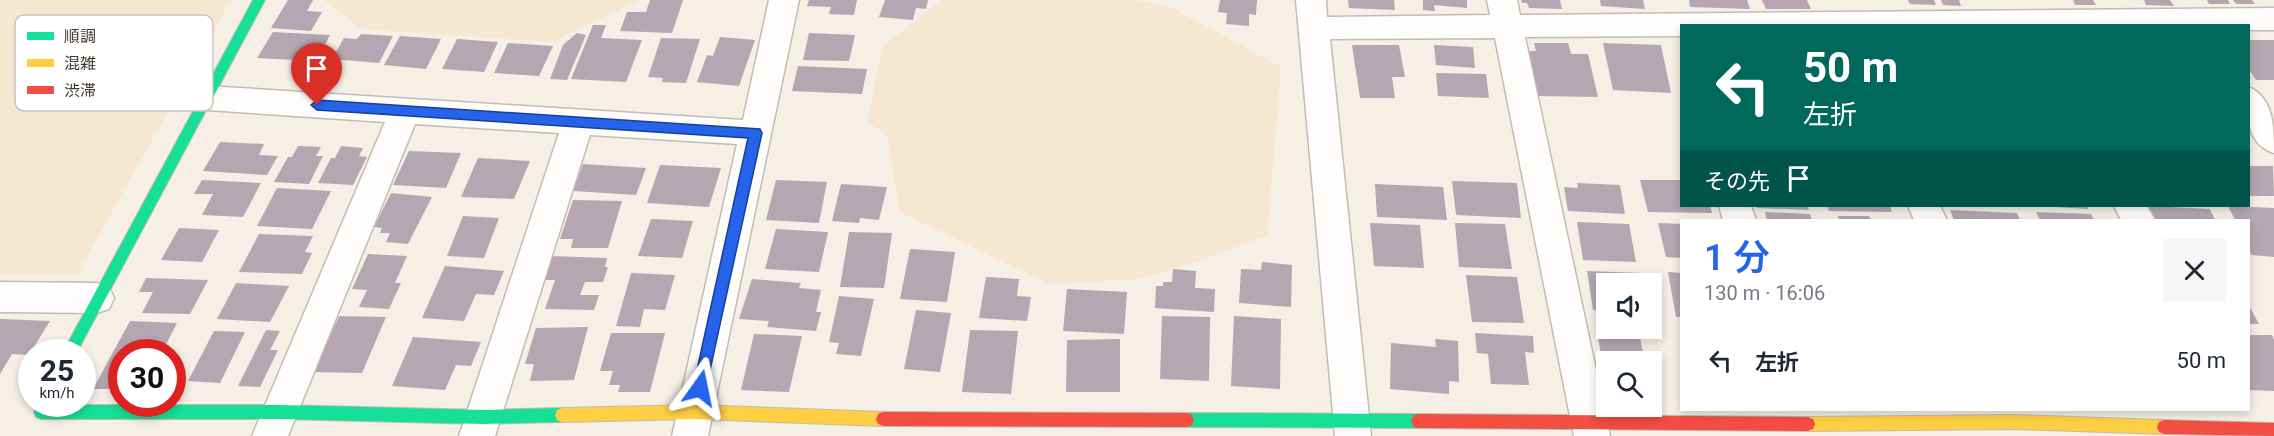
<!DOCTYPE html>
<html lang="ja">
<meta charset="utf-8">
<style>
:root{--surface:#fff;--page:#f6f6f7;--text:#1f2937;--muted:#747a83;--accent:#2563eb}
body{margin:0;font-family:Roboto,"Noto Sans JP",sans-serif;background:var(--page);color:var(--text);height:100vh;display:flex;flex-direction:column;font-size:22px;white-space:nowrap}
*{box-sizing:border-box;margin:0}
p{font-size:20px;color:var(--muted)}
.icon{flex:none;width:33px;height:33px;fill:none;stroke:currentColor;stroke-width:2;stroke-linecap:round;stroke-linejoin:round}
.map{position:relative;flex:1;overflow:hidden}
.drawer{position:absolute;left:1680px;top:219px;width:570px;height:192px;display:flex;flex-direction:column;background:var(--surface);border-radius:0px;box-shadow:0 3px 9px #0003}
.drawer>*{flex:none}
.banner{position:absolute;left:1680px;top:24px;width:570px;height:183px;border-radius:0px;box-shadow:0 3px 9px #0003;background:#00695c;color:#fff;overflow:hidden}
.buttons{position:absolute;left:1596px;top:273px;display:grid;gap:12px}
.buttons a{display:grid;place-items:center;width:66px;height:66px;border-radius:0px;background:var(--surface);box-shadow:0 3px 9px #0003;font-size:30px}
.speed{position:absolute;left:18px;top:339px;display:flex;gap:12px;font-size:30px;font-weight:700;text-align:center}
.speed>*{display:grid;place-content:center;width:78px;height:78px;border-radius:50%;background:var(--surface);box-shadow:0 3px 9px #0003;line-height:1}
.speed small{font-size:15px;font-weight:400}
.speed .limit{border:9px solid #d22;background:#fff;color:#111}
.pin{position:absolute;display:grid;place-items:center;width:51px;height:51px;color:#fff;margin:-62px -26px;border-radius:50% 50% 50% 0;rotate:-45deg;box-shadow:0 0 6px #0007}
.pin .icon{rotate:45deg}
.me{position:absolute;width:66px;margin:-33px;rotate:12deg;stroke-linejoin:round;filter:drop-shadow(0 0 4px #0008)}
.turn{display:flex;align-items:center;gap:21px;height:126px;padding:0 24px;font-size:27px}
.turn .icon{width:78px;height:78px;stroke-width:2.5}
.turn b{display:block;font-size:42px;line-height:51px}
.then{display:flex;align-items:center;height:57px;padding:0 24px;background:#0003;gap:12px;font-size:22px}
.round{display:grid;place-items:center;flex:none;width:63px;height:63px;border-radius:0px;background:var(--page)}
.summary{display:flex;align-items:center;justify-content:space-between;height:102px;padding:0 24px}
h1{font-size:36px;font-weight:600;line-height:45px;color:var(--accent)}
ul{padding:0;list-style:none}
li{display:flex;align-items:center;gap:18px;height:78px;padding:0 24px}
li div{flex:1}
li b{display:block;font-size:22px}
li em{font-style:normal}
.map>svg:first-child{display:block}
.green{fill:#f6e7d0}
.building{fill:#b4a7b1}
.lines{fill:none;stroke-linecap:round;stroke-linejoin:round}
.street-casing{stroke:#c2bcb2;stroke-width:3}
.fast-casing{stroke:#c2bcb2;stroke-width:2}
.slow-casing{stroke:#c2bcb2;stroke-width:2}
.jam-casing{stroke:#c2bcb2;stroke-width:2}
.street{fill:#fefdfb;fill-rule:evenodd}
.fast{fill:#16e098;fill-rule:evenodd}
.slow{fill:#ffcf43;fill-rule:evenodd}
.jam{fill:#f24e42;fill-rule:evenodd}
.route{fill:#2563eb;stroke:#184099;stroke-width:1.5}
.key{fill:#fff;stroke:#c6c4c1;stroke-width:1.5}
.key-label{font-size:16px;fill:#423a2f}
</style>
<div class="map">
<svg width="2274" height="436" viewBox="0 0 2274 436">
<rect width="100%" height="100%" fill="#f5efe5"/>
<g class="green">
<polygon points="0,0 231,0 77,274 0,273"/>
<polygon points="324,0 640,0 552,42 362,29"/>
<polygon points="942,0 1133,0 1170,7 1281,67 1267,235 1199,261 1138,279 1050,284 900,212 887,136 867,121 883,46"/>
</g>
<g class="building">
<polygon points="288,0 313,0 307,11 322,12 311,31 271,28"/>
<polygon points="650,0 683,0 672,33 620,31 627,12 646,12"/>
<polygon points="809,0 857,0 854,15 829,14 831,7 807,6"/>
<polygon points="885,0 928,0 926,9 916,8 913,20 879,17"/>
<polygon points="1220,0 1257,0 1256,15 1249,14 1249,26 1226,24 1227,13 1218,12"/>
<polygon points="1348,0 1394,0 1395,10 1349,8"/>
<polygon points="1423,0 1467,0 1467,8 1434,5 1435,11 1423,10"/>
<polygon points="1521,0 1560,0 1562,9 1529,8 1527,3 1522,3"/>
<polygon points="1600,0 1643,0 1645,9 1601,6"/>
<polygon points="1689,0 1747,0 1750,9 1690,7"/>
<polygon points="1762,0 1807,0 1811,9 1766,9"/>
<polygon points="1908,0 1934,0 1936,5 1910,4"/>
<polygon points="1941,0 1959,0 1961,6 1943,5"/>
<polygon points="2073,0 2093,0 2096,5 2075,5"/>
<polygon points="2144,0 2170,0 2174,6 2146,5"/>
<polygon points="2207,0 2228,0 2230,4 2209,4"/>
<polygon points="2233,0 2252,0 2255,4 2236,4"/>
<polygon points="593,25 606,25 601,38 642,40 626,82 571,79"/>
<polygon points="273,32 330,35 316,61 257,58"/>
<polygon points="577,33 586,35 567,80 550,79 563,45"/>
<polygon points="809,33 855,35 849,61 803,60"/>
<polygon points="361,34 393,36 379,63 332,59 344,38 357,39"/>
<polygon points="400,36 441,39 426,69 384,65"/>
<polygon points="720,37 755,40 739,86 697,82 707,55 713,56"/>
<polygon points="661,38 700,39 686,83 662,82 663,78 648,77"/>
<polygon points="457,39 498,42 484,72 442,69"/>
<polygon points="2248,40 2274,40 2274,80 2256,80 2248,68"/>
<polygon points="508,43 553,46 539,76 494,73"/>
<polygon points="1534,43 1568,43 1571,54 1588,54 1598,97 1538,96 1529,51 1536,51"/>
<polygon points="1603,43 1661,45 1671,93 1613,90"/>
<polygon points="1352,45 1399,45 1405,77 1392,77 1395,98 1360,98"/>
<polygon points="1434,45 1473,47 1475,68 1436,65"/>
<polygon points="798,66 867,69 862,94 792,91"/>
<polygon points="1436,73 1486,74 1489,98 1438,96"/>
<polygon points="220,142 264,144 259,155 278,156 267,175 203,171"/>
<polygon points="298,146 321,147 316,156 323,156 309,184 274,182 288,157 292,157"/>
<polygon points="341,146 363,148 359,156 367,157 353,185 318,183 331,158 335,158"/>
<polygon points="409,151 461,153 446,188 393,185"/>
<polygon points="478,158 530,161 514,199 461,197"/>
<polygon points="583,164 646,168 636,195 573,191"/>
<polygon points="660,165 721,168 709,207 647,203"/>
<polygon points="2248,166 2273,166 2274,196 2248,196"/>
<polygon points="202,180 261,183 243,217 202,215 213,194 194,194"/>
<polygon points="776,180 827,182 819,223 766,220"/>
<polygon points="1640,180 1682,180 1682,206 1710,206 1712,213 1648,212"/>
<polygon points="1452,181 1517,183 1521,218 1456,215"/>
<polygon points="1577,183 1620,185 1625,214 1568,211 1564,187 1578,188"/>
<polygon points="841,184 887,187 879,220 860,218 859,223 832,221"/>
<polygon points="1375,184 1443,187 1447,220 1377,217"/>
<polygon points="277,188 331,191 312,229 257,226"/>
<polygon points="391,193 432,197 408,244 386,242 390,233 380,233 382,228 374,227"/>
<polygon points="573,200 622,201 608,248 571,248 573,239 560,239"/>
<polygon points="1756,206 1807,206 1809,210 1757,208"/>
<polygon points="1827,206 1890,206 1892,212 1829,211"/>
<polygon points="2055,206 2087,206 2088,209 2055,207"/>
<polygon points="2148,206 2210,209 2215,220 2155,220"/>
<polygon points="2228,206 2274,208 2274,257 2252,255 2248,248 2248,220 2235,220"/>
<polygon points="1950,210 2017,213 2020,220 1954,220"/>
<polygon points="1765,212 1810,214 1812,220 1767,220"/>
<polygon points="2036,212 2091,214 2094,220 2040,220"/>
<polygon points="463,216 499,218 484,258 447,256"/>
<polygon points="1838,216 1869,216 1871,220 1839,220"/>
<polygon points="651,219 693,221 682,258 638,256"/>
<polygon points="1577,222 1629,224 1636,262 1583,260"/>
<polygon points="1370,223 1420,225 1424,268 1374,266"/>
<polygon points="1455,223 1505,224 1512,269 1459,267"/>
<polygon points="1658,223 1682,224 1682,258 1666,257"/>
<polygon points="179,228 219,230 202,262 161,260"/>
<polygon points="776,229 828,232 819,272 765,269"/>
<polygon points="849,232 892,233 884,288 840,287"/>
<polygon points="259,234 313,236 305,252 312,253 302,274 239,272"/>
<polygon points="910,249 955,252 947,302 900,299"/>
<polygon points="368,254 407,256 395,283 401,283 389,309 359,307 367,290 352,289"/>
<polygon points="550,256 607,258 605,267 608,267 603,282 585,282 580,295 599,295 594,310 545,309 555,280 542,280"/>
<polygon points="1262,262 1292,265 1291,307 1239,303 1241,269 1261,270"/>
<polygon points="445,266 504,271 494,295 476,294 464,321 422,318"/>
<polygon points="1173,269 1196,271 1195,288 1215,289 1214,312 1155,308 1156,286 1163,286 1163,282 1172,282"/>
<polygon points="1587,271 1641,273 1643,284 1606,284 1606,311 1593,310"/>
<polygon points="1668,272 1682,273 1682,317 1676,317"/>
<polygon points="631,273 675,275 665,310 644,309 640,327 616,326"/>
<polygon points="1466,275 1517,277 1524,323 1472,322"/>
<polygon points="986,277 1019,279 1017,296 1031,297 1027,321 979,318"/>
<polygon points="146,278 208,280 190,314 142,313 153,292 139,292"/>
<polygon points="752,279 801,283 799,288 821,290 816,312 821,312 816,331 767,327 769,321 739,319"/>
<polygon points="236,283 289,286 270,322 217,319"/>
<polygon points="1067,289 1127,292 1124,334 1063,331"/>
<polygon points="839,296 874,299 861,356 836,354 839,343 829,342"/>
<polygon points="2248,304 2259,324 2248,324"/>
<polygon points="916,310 951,313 940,372 904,369"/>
<polygon points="339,316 386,317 362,373 314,372"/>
<polygon points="1162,316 1210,317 1209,381 1160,379"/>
<polygon points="1234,316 1281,319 1280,389 1231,386"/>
<polygon points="0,319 50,321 29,355 12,354 0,374"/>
<polygon points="130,321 177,323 162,352 122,352 122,389 93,389"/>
<polygon points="588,327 574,380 530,381 534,364 525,364 536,328"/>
<polygon points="1596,327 1638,328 1645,362 1606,362 1605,376"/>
<polygon points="266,330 280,331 270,350 278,350 260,387 238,386"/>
<polygon points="970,330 1018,331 1011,394 962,392"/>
<polygon points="214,331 245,332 220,383 188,381"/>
<polygon points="611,333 665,333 650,392 618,392 620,385 609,385 613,371 600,371"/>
<polygon points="1475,333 1533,336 1534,353 1525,352 1529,385 1491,384 1488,354 1477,353"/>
<polygon points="754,334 802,336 789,392 741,390"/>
<polygon points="2248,335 2272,335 2274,340 2274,391 2248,390"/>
<polygon points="413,337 481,342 471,366 456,365 445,390 392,386"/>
<polygon points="1120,339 1120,392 1066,392 1067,340"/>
<polygon points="1435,339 1458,341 1459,382 1449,381 1449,394 1390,389 1391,343 1436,347"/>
</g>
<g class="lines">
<defs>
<g id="street">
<polygon points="769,0 799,0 708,436 672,436 737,144 590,135 495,436 459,436 559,133 415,124 288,436 252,436 385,122 207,110 196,107 192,98 196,89 207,86 743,120"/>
<polygon points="1296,0 1326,0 1327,17 1490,15 1487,0 1517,0 1520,15 2274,8 2274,30 2248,30 2248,26 1682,26 1682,36 1525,37 1610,436 1574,436 1495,38 1330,39 1371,436 1335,436"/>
<path d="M2248 87C2274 97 2274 128 2274 153 2244 143 2248 113 2248 87Z"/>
<polygon points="1719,206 1751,206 1756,220 1723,220"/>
<polygon points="1908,206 1940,206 1947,220 1914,220"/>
<polygon points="2114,206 2147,206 2155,220 2121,220"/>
<polygon points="0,282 97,283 109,287 114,298 109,309 97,313 0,312"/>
</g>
<g id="fast">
<polygon points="253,0 265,0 77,352 63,352"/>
<polygon points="41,405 280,405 483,410 562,408 567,410 569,415 567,420 562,422 483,424 280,419 41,419 36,417 34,412 36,407"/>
<polygon points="1187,413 1418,414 1423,416 1425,421 1423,426 1418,428 1187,427 1182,425 1180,420 1182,415"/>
</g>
<g id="slow">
<polygon points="695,405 883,412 888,414 890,419 888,424 883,426 695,419 562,422 557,420 555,415 557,410 562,408"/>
<polygon points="2014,415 2164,420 2169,422 2171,427 2169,432 2164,434 2014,429 1808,431 1803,429 1801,424 1803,419 1808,417"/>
</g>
<g id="jam">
<polygon points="883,412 1187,413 1192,415 1194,420 1192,425 1187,427 883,426 878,424 876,419 878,414"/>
<polygon points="1418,414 1808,417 1813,419 1815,424 1813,429 1808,431 1418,428 1413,426 1411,421 1413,416"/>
<polygon points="2164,420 2274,423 2274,436 2164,434 2159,432 2157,427 2159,422"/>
</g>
</defs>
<use href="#street" class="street-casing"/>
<use href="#fast" class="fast-casing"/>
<use href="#slow" class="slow-casing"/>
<use href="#jam" class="jam-casing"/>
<use href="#street" class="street"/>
<use href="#fast" class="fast"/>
<use href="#slow" class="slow"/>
<use href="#jam" class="jam"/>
</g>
<polygon class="route" points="317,100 760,129 762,133 705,393 700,395 695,393 693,388 748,138 317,110 311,105"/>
<rect x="15" y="15" width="198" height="96" rx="9" class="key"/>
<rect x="27" y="32" width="27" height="8" fill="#16e098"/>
<rect x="27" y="59" width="27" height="8" fill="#ffcf43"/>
<rect x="27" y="86" width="27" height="8" fill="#f24e42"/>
<g class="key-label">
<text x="64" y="42">順調</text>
<text x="64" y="69">混雑</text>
<text x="64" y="96">渋滞</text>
</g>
</svg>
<div class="buttons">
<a><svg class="icon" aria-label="sound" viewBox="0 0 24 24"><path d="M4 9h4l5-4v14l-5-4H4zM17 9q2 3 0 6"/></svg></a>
<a><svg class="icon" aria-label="search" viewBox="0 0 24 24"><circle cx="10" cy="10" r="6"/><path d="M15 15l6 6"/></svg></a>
</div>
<div class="speed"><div>25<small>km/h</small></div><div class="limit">30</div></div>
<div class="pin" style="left:317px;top:105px;background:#d93025"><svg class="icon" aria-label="arrive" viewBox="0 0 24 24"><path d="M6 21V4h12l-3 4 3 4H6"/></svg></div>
<svg class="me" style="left:700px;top:388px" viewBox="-20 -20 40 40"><path d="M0-17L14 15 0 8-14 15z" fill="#2563eb" stroke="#fff" stroke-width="4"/></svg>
<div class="banner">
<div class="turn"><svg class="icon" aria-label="left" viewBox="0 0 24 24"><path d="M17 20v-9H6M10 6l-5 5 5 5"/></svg><div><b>50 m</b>左折</div></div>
<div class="then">その先<svg class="icon" aria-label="arrive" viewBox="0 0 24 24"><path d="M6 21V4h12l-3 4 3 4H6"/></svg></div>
</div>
<section class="drawer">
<div class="summary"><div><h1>1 分</h1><p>130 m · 16:06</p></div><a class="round"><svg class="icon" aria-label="close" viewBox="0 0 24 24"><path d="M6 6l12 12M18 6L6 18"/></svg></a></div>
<ul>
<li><svg class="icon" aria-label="left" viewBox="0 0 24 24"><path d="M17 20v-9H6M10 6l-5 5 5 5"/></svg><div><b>左折</b></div><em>50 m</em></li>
</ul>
</section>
</div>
